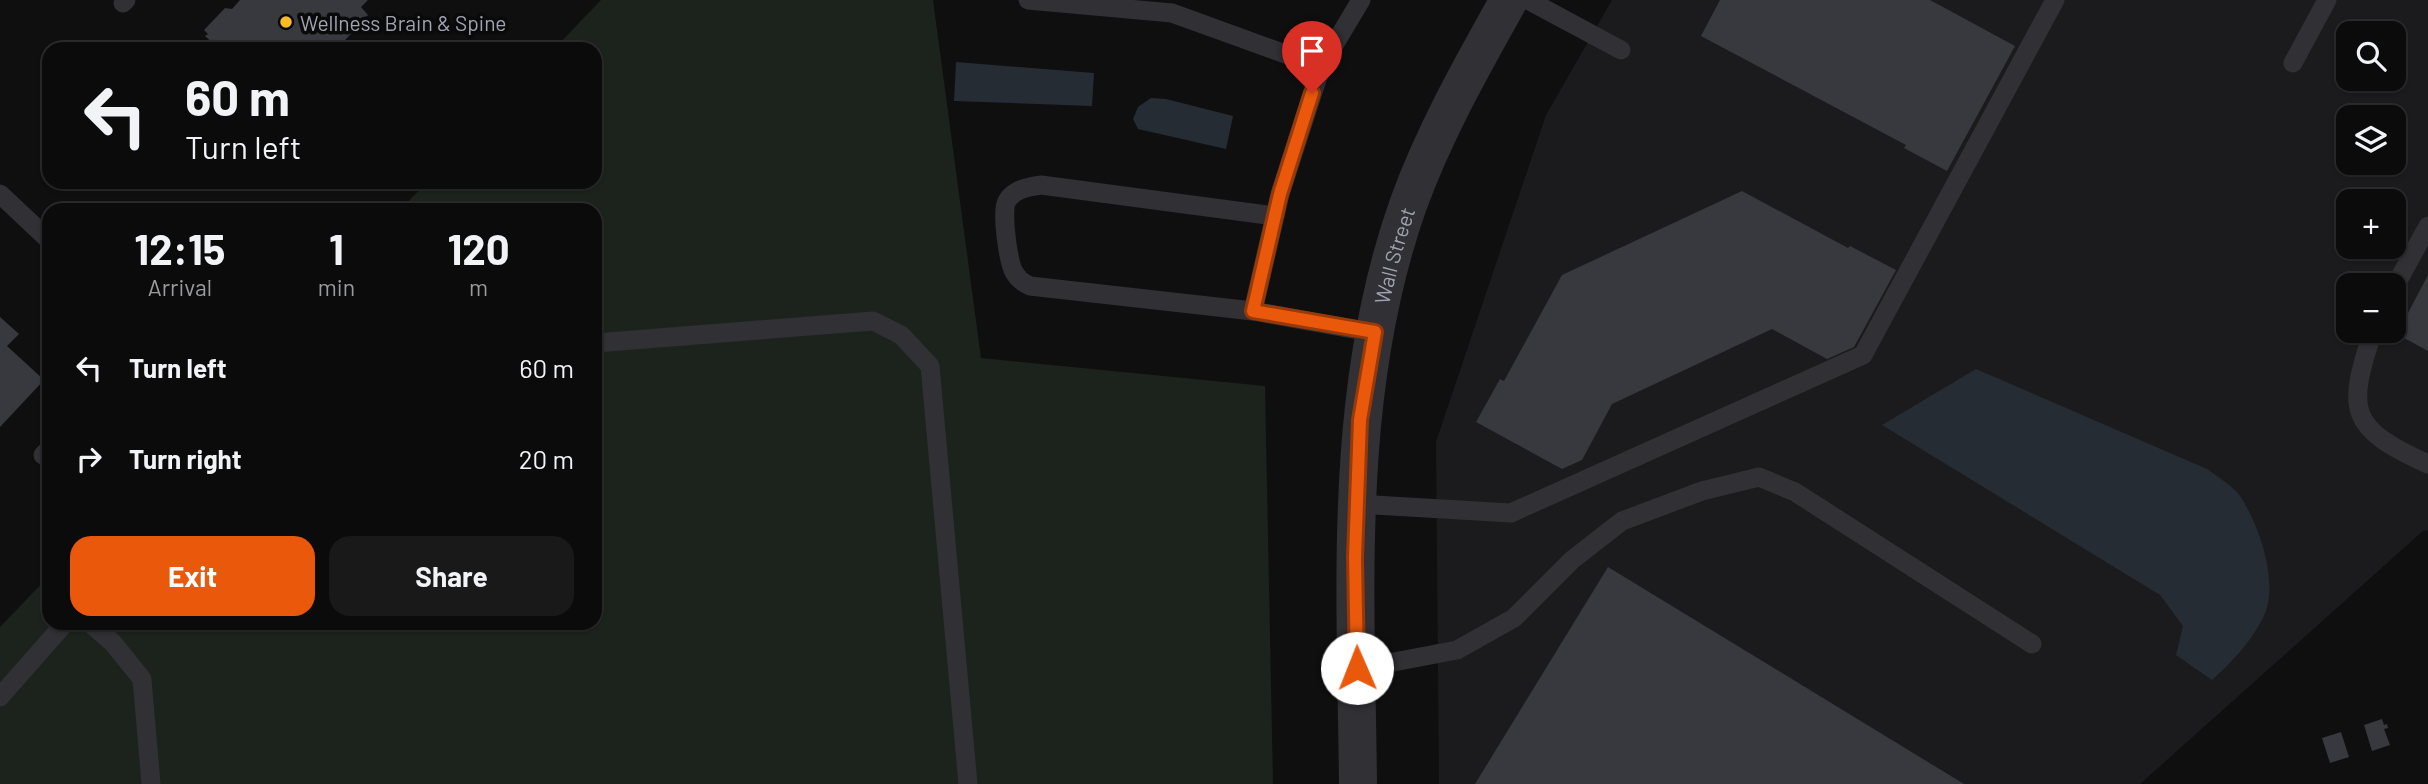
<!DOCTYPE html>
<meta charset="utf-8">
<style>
:root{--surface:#0b0b0c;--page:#19191a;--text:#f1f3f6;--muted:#9a9b9d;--line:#2b2b2d;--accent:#ea580c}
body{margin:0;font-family:Barlow,sans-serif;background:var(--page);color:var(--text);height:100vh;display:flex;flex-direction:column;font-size:26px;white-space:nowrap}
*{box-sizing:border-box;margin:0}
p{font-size:23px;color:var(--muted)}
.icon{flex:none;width:38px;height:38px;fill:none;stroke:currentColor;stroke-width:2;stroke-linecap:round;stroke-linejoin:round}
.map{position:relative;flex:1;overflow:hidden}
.panel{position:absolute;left:42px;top:203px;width:560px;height:427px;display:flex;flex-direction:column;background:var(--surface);border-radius:21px;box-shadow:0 2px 5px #0004,0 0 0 2px var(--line)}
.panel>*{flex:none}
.banner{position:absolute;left:42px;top:42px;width:560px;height:147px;border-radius:21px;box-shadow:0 2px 5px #0004,0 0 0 2px var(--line);background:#0b0b0c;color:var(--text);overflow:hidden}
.controls{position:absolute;left:2336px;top:21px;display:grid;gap:14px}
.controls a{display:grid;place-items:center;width:70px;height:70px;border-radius:14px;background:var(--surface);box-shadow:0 2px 5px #0004,0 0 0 2px var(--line);font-size:35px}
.pin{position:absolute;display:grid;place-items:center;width:60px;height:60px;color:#fff;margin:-72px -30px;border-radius:50% 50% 50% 0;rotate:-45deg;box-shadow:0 0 7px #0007}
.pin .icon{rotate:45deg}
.me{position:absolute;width:77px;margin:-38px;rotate:359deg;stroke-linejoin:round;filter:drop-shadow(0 0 5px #0008)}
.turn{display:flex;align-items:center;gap:24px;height:147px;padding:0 28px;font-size:32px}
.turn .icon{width:91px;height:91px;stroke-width:2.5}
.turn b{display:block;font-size:49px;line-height:60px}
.eta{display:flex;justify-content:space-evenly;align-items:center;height:119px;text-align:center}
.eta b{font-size:42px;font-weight:700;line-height:49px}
.primary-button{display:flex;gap:14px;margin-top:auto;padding:14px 28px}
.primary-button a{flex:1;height:80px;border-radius:21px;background:var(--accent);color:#fff;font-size:28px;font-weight:700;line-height:80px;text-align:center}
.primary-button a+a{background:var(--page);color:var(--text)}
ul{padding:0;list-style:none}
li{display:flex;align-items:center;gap:21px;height:91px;padding:0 28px}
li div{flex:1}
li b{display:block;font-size:26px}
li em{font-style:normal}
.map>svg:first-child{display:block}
.built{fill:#1b1b1d;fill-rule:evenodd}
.green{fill:#1b231c}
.water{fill:#252c34}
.building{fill:#38393e}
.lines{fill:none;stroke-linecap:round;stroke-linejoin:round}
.service{stroke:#303035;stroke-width:19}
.minor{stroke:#303035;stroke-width:38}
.route-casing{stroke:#983908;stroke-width:18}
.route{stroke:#ea580c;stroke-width:12}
.poi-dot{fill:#f6bc21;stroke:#0a0a0b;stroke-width:2.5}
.labels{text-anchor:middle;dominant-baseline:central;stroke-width:7;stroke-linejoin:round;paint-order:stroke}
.poi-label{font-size:21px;fill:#9fa4b2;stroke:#0a0a0b;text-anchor:start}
.street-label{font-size:21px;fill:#9fa4b2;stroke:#0a0a0b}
</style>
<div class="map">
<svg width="2428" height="784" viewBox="0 0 2428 784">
<rect width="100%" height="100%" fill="#0f0f10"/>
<path class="built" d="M1612 0H2428V531L2424 530 2140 784H1439L1436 442 1546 115ZM2348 33H2394V79H2348ZM2348 117H2394V163H2348ZM2348 201H2394V247H2348ZM2348 285H2394V331H2348Z"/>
<polygon class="green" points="601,0 933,0 981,358 1265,386 1273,784 0,784 0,627 49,576 49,623 595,623 595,210 400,210 427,182 595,182 595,49 554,49"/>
<g class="water">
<polygon points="956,62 1094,73 1092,106 954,101"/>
<polygon points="1151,98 1166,99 1233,116 1226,149 1138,129 1133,119 1138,107"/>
<path d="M1976 369 2207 469C2218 477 2233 486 2240 496 2260 526 2280 585 2263 618 2250 643 2232 662 2212 680L2176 655 2183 626 2160 595 1882 425Z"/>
</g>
<g class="building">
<polygon points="240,0 368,0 361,7 368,15 337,49 219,49 205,36 208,34 204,30 225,8 232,9"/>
<polygon points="1720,0 1930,0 2015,46 1947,171 1904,148 1906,145 1701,36"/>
<polygon points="1742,191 1848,248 1850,246 1896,270 1854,347 1827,359 1772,329 1612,404 1582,460 1562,469 1476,422 1500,379 1504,381 1562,275"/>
<polygon points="2428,275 2428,351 2397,334"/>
<polygon points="0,317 19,334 7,346 44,380 0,427"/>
<polygon points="1608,567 1964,784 1475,784"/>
<polygon points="2382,719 2384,725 2387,724 2388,728 2384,729 2390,745 2372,751 2364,725"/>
<polygon points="2341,732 2349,757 2330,763 2322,738"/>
</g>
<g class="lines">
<g class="service">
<polyline points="1028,0 1172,13 1321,67 1280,194 1253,311 1375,333"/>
<polyline points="1528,0 1621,50"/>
<polyline points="123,3 126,0"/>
<polyline points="2293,63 2327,0"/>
<polyline points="1321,67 1361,0"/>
<polyline points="0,194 49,240"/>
<polyline points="2394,288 2428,226"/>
<path d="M1253 311 1030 286C1022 282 1018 279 1014 272 1008 261 1001 210 1007 201 1014 189 1028 187 1041 185L1275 216"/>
<path d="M2373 331C2346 412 2349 428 2428 464"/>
<polyline points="595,343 873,321 901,335 930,366 968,784"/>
<polyline points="43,455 49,449"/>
<polyline points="1357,504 1511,513 1863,355 2055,0"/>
<polyline points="90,623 113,643 142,679 151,784"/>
<polyline points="1357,669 1457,650 1514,618 1572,560 1622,521 1702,491 1759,477 1795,492 2032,644"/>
<polyline points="0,697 65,623"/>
</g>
<path class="minor" id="s1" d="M1358 784C1356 590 1342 392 1408 205 1434 133 1472 66 1509 0"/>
</g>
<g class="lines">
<defs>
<polyline id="route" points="1312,93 1280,194 1253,311 1375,332 1360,420 1355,557 1357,668"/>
</defs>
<use href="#route" class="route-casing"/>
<use href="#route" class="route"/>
</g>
<circle class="poi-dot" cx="286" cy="22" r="7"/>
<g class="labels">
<g class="poi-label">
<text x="300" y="22">Wellness Brain &amp; Spine</text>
</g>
<g class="street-label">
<text stroke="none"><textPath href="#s1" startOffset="532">Wall Street</textPath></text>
</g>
</g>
</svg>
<div class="controls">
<a><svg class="icon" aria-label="search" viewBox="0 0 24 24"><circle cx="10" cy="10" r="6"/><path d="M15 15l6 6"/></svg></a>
<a><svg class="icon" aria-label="layers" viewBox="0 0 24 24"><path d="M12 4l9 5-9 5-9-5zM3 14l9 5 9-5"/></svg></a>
<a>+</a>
<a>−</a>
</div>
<div class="pin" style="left:1312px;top:93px;background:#d93025"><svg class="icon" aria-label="arrive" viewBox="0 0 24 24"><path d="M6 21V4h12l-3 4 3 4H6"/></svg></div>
<svg class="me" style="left:1357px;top:668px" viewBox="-20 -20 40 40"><circle r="19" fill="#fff"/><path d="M0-13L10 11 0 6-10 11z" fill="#ea580c"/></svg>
<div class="banner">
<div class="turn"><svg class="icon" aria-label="left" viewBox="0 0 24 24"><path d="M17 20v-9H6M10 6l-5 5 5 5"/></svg><div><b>60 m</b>Turn left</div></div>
</div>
<section class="panel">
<div class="eta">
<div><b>12:15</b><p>Arrival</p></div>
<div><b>1</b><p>min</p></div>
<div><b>120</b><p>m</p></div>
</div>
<ul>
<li><svg class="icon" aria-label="left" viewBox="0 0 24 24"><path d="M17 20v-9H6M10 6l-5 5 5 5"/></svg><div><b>Turn left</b></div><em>60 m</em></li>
<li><svg class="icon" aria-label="right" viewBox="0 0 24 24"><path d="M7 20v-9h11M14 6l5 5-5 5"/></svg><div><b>Turn right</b></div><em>20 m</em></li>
</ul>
<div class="primary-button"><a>Exit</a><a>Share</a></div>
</section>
</div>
